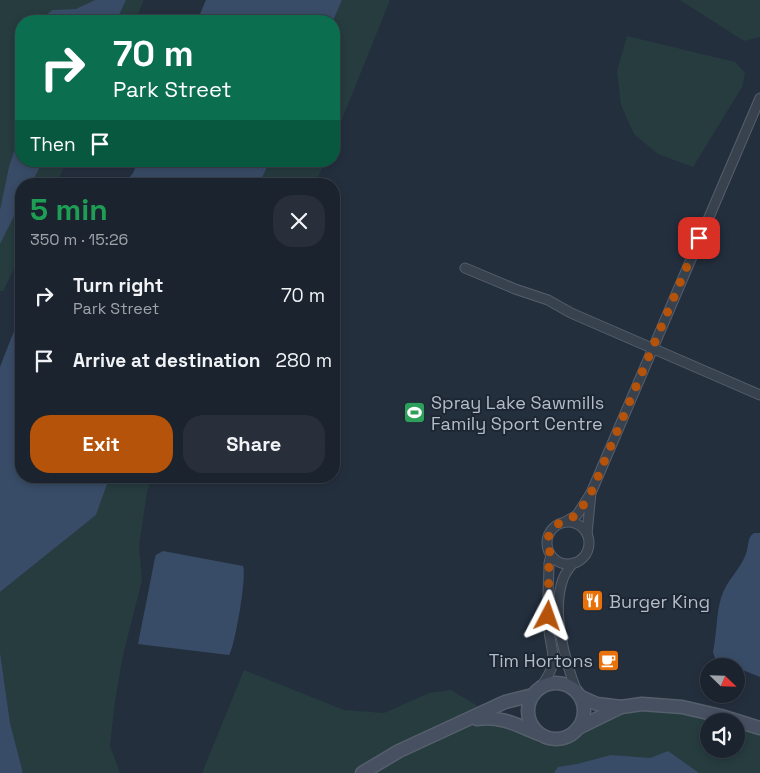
<!DOCTYPE html>
<meta charset="utf-8">
<style>
:root{--surface:#1b232e;--page:#282f3a;--text:#f1f3f6;--muted:#a0a4aa;--line:#39404a;--accent:#b45309}
body{margin:0;font-family:"Space Grotesk",sans-serif;background:var(--page);color:var(--text);height:100vh;display:flex;flex-direction:column;font-size:19px;white-space:nowrap}
*{box-sizing:border-box;margin:0}
p{font-size:16px;color:var(--muted)}
.icon{flex:none;width:28px;height:28px;fill:none;stroke:currentColor;stroke-width:2;stroke-linecap:round;stroke-linejoin:round}
.map{position:relative;flex:1;overflow:hidden}
.drawer{position:absolute;left:15px;top:178px;width:325px;height:305px;display:flex;flex-direction:column;background:var(--surface);border-radius:20px;box-shadow:0 2px 8px #0003,0 0 0 1px var(--line)}
.drawer>*{flex:none}
.top-card{position:absolute;left:15px;top:15px;width:325px;height:152px;border-radius:20px;box-shadow:0 2px 8px #0003,0 0 0 1px var(--line);background:#0b6e4f;color:#fff;overflow:hidden}
.needle{width:32px;rotate:113deg}
.fabs{position:absolute;left:700px;top:658px;display:grid;gap:10px}
.fabs a{display:grid;place-items:center;width:45px;height:45px;border-radius:50%;background:var(--surface);box-shadow:0 2px 8px #0003,0 0 0 1px var(--line);font-size:25px}
.pin{position:absolute;display:grid;place-items:center;width:42px;height:42px;color:#fff;margin:-21px;border-radius:10px;box-shadow:0 2px 8px #0006}
.me{position:absolute;width:55px;margin:-28px;rotate:4deg;stroke-linejoin:round;filter:drop-shadow(0 0 4px #0008)}
.turn{display:flex;align-items:center;gap:18px;height:105px;padding:0 15px;font-size:22px}
.turn .icon{width:65px;height:65px;stroke-width:2.5}
.turn b{display:block;font-size:35px;line-height:42px}
.then{display:flex;align-items:center;height:48px;padding:0 15px;background:#0003;gap:10px;font-size:19px}
.round{display:grid;place-items:center;flex:none;width:52px;height:52px;border-radius:20px;background:var(--page)}
.headline{display:flex;align-items:center;justify-content:space-between;height:85px;padding:0 15px}
h1{font-size:30px;font-weight:700;line-height:38px;color:#1e9e55}
.primary-button{display:flex;gap:10px;margin-top:auto;padding:10px 15px}
.primary-button a{flex:1;height:58px;border-radius:20px;background:var(--accent);color:#fff;font-size:20px;font-weight:700;line-height:58px;text-align:center}
.primary-button a+a{background:var(--page);color:var(--text)}
ul{padding:0;list-style:none}
li{display:flex;align-items:center;gap:15px;height:65px;padding:0 15px}
li div{flex:1}
li b{display:block;font-size:19px}
li em{font-style:normal}
.map>svg:first-child{display:block}
.green{fill:#263c3f;fill-rule:evenodd}
.water{fill:#394c67}
.lines{fill:none;stroke-linecap:round;stroke-linejoin:round}
.minor-casing{stroke:#565f6c;stroke-width:11}
.secondary-casing{stroke:#565f6c;stroke-width:15}
.minor{stroke:#38414e;stroke-width:9}
.secondary{stroke:#465061;stroke-width:12}
.route{stroke:#b45309;stroke-width:9;stroke-dasharray:0 16.2}
.labels{text-anchor:middle;dominant-baseline:central;stroke-width:4;stroke-linejoin:round;paint-order:stroke}
.poi-label{font-size:18px;fill:#b4bcc9;stroke:#1d2633;text-anchor:start}
</style>
<div class="map">
<svg width="760" height="773" viewBox="0 0 760 773">
<rect width="100%" height="100%" fill="#242f3e"/>
<g class="green">
<polygon points="0,0 144,0 135,21 21,21 21,161 67,161 56,184 21,184 21,255 3,291 0,291"/>
<polygon points="342,0 390,0 334,139 333,21"/>
<polygon points="680,0 760,0 760,37 744,41"/>
<polygon points="627,36 735,62 745,73 742,87 693,167 658,154 634,134 621,105 617,71"/>
<polygon points="270,161 325,161 315,184 259,184"/>
<polygon points="110,476 153,476 147,492 139,546 142,580 123,655 115,701 110,746 120,773 23,773 10,723 0,652 0,592 96,515"/>
<path d="M244 670 344 710 384 713 429 693 451 690 539 743 574 740 621 707 642 704 666 705 702 711 760 728V773H202ZM709 721H736V749H709Z"/>
</g>
<g class="water">
<polygon points="95,0 126,0 116,21 40,21 52,10 76,9"/>
<polygon points="206,0 342,0 333,21 197,21"/>
<polygon points="21,130 21,161 43,161 31,184 21,184 21,202 0,244 0,210 9,167"/>
<polygon points="138,161 270,161 259,184 124,184 133,173"/>
<polygon points="21,313 21,476 110,476 96,515 0,592 0,367"/>
<path d="M754 533H760V677L718 660 715 658 713 652C717 634 716 615 721 598 726 581 740 570 746 554 749 546 747 537 754 533Z"/>
<path d="M163 551 243 566C247 576 235 645 229 655L138 644 155 558 156 555Z"/>
<polygon points="0,652 10,723 23,773 0,773"/>
<polygon points="668,751 699,773 554,773 558,767 577,764 611,755 650,758"/>
</g>
<g class="lines">
<defs>
<g id="minor">
<polyline points="465,268 515,289 548,300 571,313 760,395"/>
<polyline points="591,493 760,98"/>
<polyline points="565,522 577,515 591,493 587,534"/>
<circle cx="568" cy="543" r="21"/>
<path d="M573 563C569 568 565 573 563 579 551 612 565 661 577 692"/>
<path d="M539 689C564 658 548 651 548 618 547 600 549 581 549 563L551 555"/>
</g>
<g id="secondary">
<circle cx="556" cy="711" r="28"/>
<polyline points="581,697 597,704 621,707 642,704 682,707 721,716 760,728"/>
<path d="M477 719C500 715 519 726 539 734"/>
<polyline points="578,728 621,707"/>
<polyline points="362,773 399,751 505,702 533,695"/>
</g>
</defs>
<use href="#minor" class="minor-casing"/>
<use href="#secondary" class="secondary-casing"/>
<use href="#minor" class="minor"/>
<use href="#secondary" class="secondary"/>
</g>
<g class="lines">
<polyline class="route" points="548,616 549,563 551,555 547,545 549,534 558,524 577,515 591,493 699,238"/>
</g>
<defs>
<symbol id="stadium-square" viewBox="-11 -11 22 22"><rect x="-9" y="-9" width="18" height="18" rx="4" fill="#2e9e5b" stroke="#1d2633"/><path d="M0-5a6.5 5 0 1 0 0 10a6.5 5 0 1 0 0-10ZM-3.5-1.8h7v3.6h-7Z" fill="#fff"/></symbol>
<symbol id="restaurant-square" viewBox="-11 -11 22 22"><rect x="-9" y="-9" width="18" height="18" rx="4" fill="#e8710a" stroke="#1d2633"/><path d="M-5-6h1v4h1v-4h1v4h1v-4h1v5L-1.5 .5V6h-2V.5L-5-1ZM5-6V6H3V1.5H1.5Q1.5-4 5-6Z" fill="#fff"/></symbol>
<symbol id="cafe-square" viewBox="-11 -11 22 22"><rect x="-9" y="-9" width="18" height="18" rx="4" fill="#e8710a" stroke="#1d2633"/><path d="M-5.5-4.5H6V0H3Q3 3.5 0 3.5H-2.5Q-5.5 3.5-5.5 0ZM3-3.2v2h1.7v-2ZM-6 4.5H4V6H-6Z" fill="#fff"/></symbol>
</defs>
<g fill-rule="evenodd">
<use href="#stadium-square" x="402" y="400" width="25" height="25"/>
<use href="#restaurant-square" x="580" y="588" width="25" height="25"/>
<use href="#cafe-square" x="596" y="648" width="25" height="25"/>
</g>
<g class="labels">
<g class="poi-label">
<text x="431" y="402">Spray Lake Sawmills<tspan x="431" dy="21">Family Sport Centre</tspan></text>
<text x="609" y="601">Burger King</text>
<text x="593" y="660" text-anchor="end">Tim Hortons</text>
</g>
</g>
</svg>
<div class="fabs">
<a><svg class="needle" viewBox="-14 -14 28 28"><path d="M0-13l5 13h-10z" fill="#e53935"/><path d="M0 13l5-13h-10z" fill="#a0a4aa"/></svg></a>
<a><svg class="icon" aria-label="sound" viewBox="0 0 24 24"><path d="M4 9h4l5-4v14l-5-4H4zM17 9q2 3 0 6"/></svg></a>
</div>
<div class="pin" style="left:699px;top:238px;background:#d93025"><svg class="icon" aria-label="arrive" viewBox="0 0 24 24"><path d="M6 21V4h12l-3 4 3 4H6"/></svg></div>
<svg class="me" style="left:548px;top:616px" viewBox="-20 -20 40 40"><path d="M0-17L14 15 0 8-14 15z" fill="#b45309" stroke="#fff" stroke-width="4"/></svg>
<div class="top-card">
<div class="turn"><svg class="icon" aria-label="right" viewBox="0 0 24 24"><path d="M7 20v-9h11M14 6l5 5-5 5"/></svg><div><b>70 m</b>Park Street</div></div>
<div class="then">Then<svg class="icon" aria-label="arrive" viewBox="0 0 24 24"><path d="M6 21V4h12l-3 4 3 4H6"/></svg></div>
</div>
<section class="drawer">
<div class="headline"><div><h1>5 min</h1><p>350 m · 15:26</p></div><a class="round"><svg class="icon" aria-label="close" viewBox="0 0 24 24"><path d="M6 6l12 12M18 6L6 18"/></svg></a></div>
<ul>
<li><svg class="icon" aria-label="right" viewBox="0 0 24 24"><path d="M7 20v-9h11M14 6l5 5-5 5"/></svg><div><b>Turn right</b><p>Park Street</p></div><em>70 m</em></li>
<li><svg class="icon" aria-label="arrive" viewBox="0 0 24 24"><path d="M6 21V4h12l-3 4 3 4H6"/></svg><div><b>Arrive at destination</b></div><em>280 m</em></li>
</ul>
<div class="primary-button"><a>Exit</a><a>Share</a></div>
</section>
</div>
